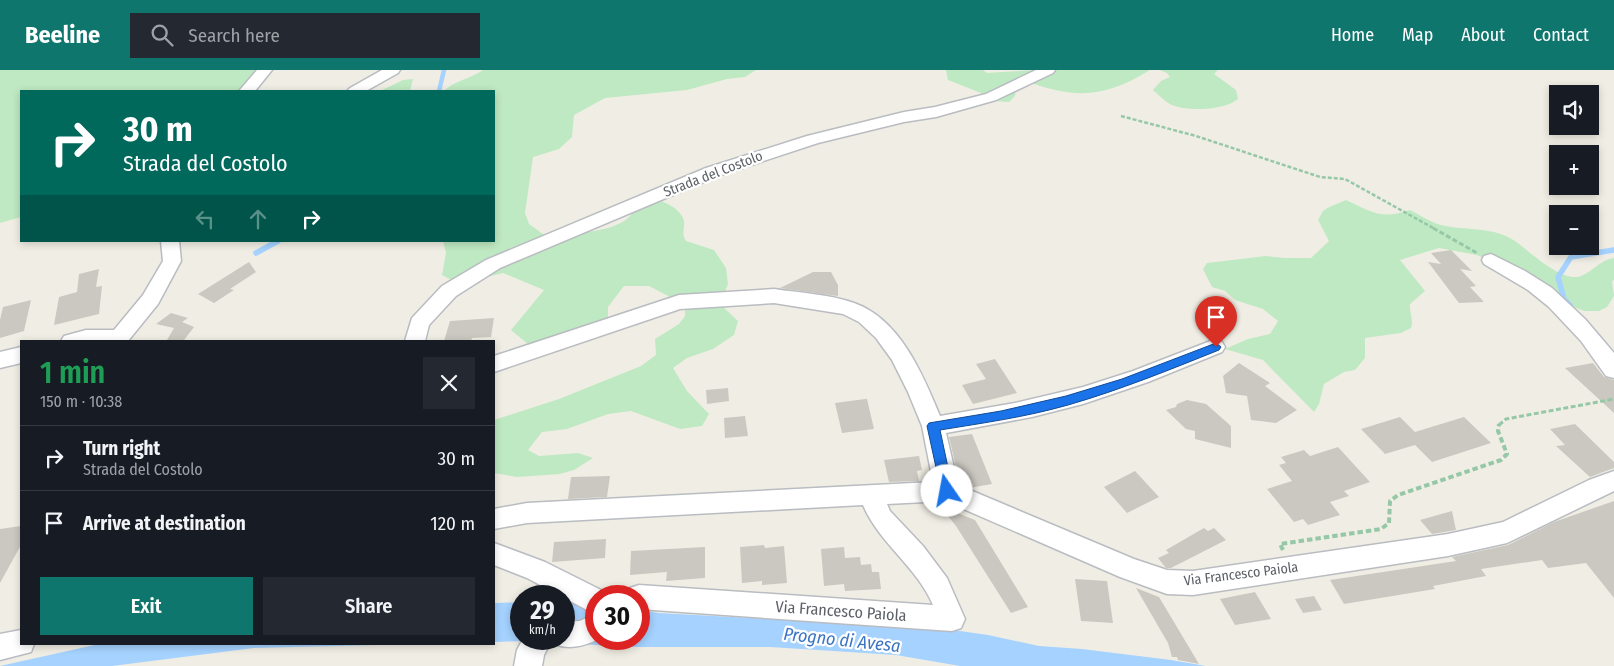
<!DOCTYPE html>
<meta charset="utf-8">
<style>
:root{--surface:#171b24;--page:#242831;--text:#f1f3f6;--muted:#9ea1a6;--line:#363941;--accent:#0f766e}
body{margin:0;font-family:"Fira Sans Condensed",sans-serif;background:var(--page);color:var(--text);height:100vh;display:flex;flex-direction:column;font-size:19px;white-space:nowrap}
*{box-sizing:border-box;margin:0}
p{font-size:16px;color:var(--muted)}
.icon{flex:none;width:28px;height:28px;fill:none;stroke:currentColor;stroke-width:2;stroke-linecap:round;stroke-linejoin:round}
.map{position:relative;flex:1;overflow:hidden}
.details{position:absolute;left:20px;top:270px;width:475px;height:305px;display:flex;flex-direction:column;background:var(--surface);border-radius:0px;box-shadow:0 2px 8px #0003}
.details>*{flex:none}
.hud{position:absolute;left:20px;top:20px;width:475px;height:152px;border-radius:0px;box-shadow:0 2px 8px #0003;background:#00695c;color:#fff;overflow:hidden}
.controls{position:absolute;left:1549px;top:15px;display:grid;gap:10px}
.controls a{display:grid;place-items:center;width:50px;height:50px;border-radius:0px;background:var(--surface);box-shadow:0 2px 8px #0003;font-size:25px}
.speed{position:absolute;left:510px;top:515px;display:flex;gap:10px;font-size:25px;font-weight:700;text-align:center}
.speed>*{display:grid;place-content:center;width:65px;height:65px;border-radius:50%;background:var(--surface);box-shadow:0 2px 8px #0003;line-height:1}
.speed small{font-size:12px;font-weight:400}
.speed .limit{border:8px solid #d22;background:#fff;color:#111}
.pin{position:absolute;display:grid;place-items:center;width:42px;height:42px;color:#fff;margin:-51px -21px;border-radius:50% 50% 50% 0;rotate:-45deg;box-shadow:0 0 5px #0007}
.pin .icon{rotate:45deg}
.me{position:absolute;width:55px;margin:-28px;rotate:348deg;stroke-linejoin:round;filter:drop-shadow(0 0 4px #0008)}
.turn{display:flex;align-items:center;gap:18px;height:105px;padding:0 20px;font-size:22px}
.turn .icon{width:65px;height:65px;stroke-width:2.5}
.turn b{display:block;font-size:35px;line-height:42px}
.lanes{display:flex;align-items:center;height:48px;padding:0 20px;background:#0003;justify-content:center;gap:25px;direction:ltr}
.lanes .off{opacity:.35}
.round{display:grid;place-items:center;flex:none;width:52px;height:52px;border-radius:0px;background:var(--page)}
.overview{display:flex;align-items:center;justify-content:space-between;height:85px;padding:0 20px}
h1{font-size:30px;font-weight:600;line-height:38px;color:#1e9e55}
.cta{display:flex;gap:10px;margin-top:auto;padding:10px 20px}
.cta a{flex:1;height:58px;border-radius:0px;background:var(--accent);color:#fff;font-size:20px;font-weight:600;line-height:58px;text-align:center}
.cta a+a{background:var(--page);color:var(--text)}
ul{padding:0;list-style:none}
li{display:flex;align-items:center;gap:15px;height:65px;padding:0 20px;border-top:1px solid var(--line)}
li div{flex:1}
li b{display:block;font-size:19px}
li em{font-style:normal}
header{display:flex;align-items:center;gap:30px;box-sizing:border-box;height:70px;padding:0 25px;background:var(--accent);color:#fff}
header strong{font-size:24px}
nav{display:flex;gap:28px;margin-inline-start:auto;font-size:18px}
.search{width:350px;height:45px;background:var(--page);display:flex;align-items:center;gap:12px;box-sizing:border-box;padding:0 18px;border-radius:0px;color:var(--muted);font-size:19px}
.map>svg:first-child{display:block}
.green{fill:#bfe9c2}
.water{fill:#a5d2ff}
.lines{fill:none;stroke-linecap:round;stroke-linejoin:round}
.stream-far1{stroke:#a5d2ff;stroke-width:4.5}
.stream{stroke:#a5d2ff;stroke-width:5.5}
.building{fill:#cbc8c1}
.minor-casing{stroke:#b9bcc1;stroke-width:3}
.path-far2{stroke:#96c8a8;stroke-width:2.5;stroke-dasharray:4 2;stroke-linecap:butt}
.path-far1{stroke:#96c8a8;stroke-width:3;stroke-dasharray:5 2.5;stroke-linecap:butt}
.path{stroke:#96c8a8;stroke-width:4;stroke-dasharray:5.5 3;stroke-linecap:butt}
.minor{fill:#fff;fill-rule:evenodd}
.route{fill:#1a73e8;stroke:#114b97}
.labels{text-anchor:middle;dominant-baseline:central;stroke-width:4.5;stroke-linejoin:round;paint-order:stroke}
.street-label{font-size:14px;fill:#5c6066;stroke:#fff}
.near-street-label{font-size:16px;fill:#5c6066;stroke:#fff}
.near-water-label{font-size:18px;font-style:italic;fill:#3c75c3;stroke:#fff}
</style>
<header>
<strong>Beeline</strong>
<div class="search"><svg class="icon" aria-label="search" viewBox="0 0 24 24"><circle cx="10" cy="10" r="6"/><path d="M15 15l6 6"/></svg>Search here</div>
<nav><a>Home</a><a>Map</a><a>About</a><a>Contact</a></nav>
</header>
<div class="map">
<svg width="1614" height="596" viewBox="0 0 1614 596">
<rect width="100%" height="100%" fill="#f0eee4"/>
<g class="green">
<polygon points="0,0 261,0 251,14 237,21 21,21 21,147 0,153"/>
<path d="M483 0H756L745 7 727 9 687 20 605 28 574 45 572 67 559 79 533 87 525 143 529 154 543 164C567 164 613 164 630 146 633 143 635 137 637 133L655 128C665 133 681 138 684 151 685 159 681 163 686 171L714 180 726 198 728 214 720 234 738 251 734 265 713 279 687 288 673 298 687 321 709 344 702 356 680 359 631 341 608 344 567 359 542 362 528 380 539 386 578 383 593 388 574 400 560 404 517 407 494 403V350L559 329 641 296 656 285 655 269 679 254 685 246V239L672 228 649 216H624L608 237V252L534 279 511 260 544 220 503 203 459 214 442 205 446 183 443 171H494V21H444C457 9 469 10 483 0Z"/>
<path d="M946 0H983L987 3 1035 0H1150C1103 29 1074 29 1023 10L1017 12 1015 26 1009 32 993 31 981 23 948 10Z"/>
<path d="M1160 0H1218L1214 4 1236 20 1238 29C1225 40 1189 42 1172 35 1165 32 1159 25 1153 20L1161 11 1170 7 1167 3Z"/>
<polygon points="413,9 410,21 380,21 403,10"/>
<path d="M1346 130C1372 142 1381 150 1410 140 1420 145 1430 152 1441 155 1466 161 1493 156 1515 171 1529 181 1558 209 1577 207 1590 205 1599 190 1614 188V210L1612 211 1614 226 1607 237 1599 241H1584L1556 230 1546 219 1477 185 1439 178 1400 190 1425 221 1410 234C1409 243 1414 249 1411 258L1401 263 1365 268V288L1355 300 1344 302 1324 314 1319 334 1314 342 1263 290 1225 279 1248 269 1270 264 1278 251 1263 239 1235 230 1225 221 1212 217 1203 199 1207 193 1266 186 1285 188H1311L1329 171 1318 150 1323 141 1327 138Z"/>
</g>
<g class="water">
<polygon points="521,532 521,569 564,569 564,533 596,535 596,569 639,569 639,540 659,543 939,558 988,565 1039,576 1082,579 1171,590 1206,596 960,596 896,585 770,577 630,577 530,571 494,572 494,533"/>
<polygon points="99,574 417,574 254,578 112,596 0,596"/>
</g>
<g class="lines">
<polyline class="stream-far1" points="439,21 444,0"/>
<g class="stream">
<polyline points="256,183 278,171"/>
<polyline points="1570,235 1564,229 1558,207 1571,187 1614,180"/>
</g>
</g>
<g class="building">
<polygon points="1451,180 1472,201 1460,199 1476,216 1470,217 1484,232 1459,233 1428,192 1441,194 1431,183"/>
<polygon points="249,192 256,202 230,219 234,220 214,233 198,224"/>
<polygon points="99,199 96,217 102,216 99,244 54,255 59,227 77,222 79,204"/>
<polygon points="813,202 831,202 838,215 838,226 780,218"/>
<polygon points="31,230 24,261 0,268 0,250 3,237"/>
<polygon points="171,243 188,248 182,252 194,257 184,270 167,270 174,258 156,254"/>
<polygon points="494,248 491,267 472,268 471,271 444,271 450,251"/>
<polygon points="995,289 1017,323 973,334 962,315 986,309 976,294"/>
<polygon points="1239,293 1270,313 1265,316 1297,340 1276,353 1251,350 1247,326 1226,323 1223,306"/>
<polygon points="1593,293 1604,307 1614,310 1614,343 1565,298"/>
<polygon points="728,318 729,331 707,334 706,320"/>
<polygon points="865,329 867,329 874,359 842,363 835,333"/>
<polygon points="1187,330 1206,334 1231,356 1231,378 1195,369 1195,361 1186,359 1166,340 1176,337 1177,334"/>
<polygon points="745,346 748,366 725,368 724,348"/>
<polygon points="1400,347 1415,362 1464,347 1491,373 1432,392 1415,375 1385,384 1361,359"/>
<polygon points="1575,354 1614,392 1614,398 1590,407 1556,376 1565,375 1550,359"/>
<polygon points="972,364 992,414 969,418 960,414 949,367"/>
<polygon points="1338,377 1370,412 1344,421 1349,426 1330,432 1340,445 1308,455 1303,449 1294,452 1267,419 1292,411 1279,395 1286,393 1281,387 1304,380 1310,386"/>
<polygon points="919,386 922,400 917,401 919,411 889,412 884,390"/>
<polygon points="1135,401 1159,427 1127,443 1104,417"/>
<polygon points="610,406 607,427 568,429 571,407"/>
<polygon points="1614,431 1614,528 1586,493 1548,498 1542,490 1481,499 1486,506 1433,516 1435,519 1344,534 1330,510 1456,491 1452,487 1508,475 1554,452"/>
<polygon points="940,436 975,450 1028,537 1011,543 956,456"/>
<polygon points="1452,441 1456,460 1432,464 1420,450"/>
<polygon points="21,456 21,475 0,513 0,459"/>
<polygon points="1204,458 1208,461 1214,458 1226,470 1171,498 1166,498 1158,488 1169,483 1166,480"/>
<polygon points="606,469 605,488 552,492 554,472"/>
<polygon points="764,475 765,478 784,476 787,513 762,515 762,511 742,513 740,477"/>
<polygon points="705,477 705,508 666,511 667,502 630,505 631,481"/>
<polygon points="844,477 845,488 860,487 861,495 871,494 872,502 879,502 881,519 845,521 844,514 824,516 821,479"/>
<polygon points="1075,509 1107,511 1113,553 1081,551"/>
<polygon points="1136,518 1159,527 1199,594 1178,590 1177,587 1172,587 1168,573"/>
<polygon points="1255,522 1271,549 1235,555 1220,529"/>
<polygon points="1314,526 1322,540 1303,543 1295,529"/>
</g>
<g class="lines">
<defs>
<g id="minor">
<polygon points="257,0 272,0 255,21 239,21"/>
<polygon points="382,0 400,0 398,3 366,21 347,21 350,18"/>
<polygon points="1036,0 1055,0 1053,3 996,30 936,47 904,52 818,73 718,106 500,198 456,226 429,255 425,271 405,271 412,248 442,216 486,190 706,98 807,66 904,42 935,37 986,24"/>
<polygon points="161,171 179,171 181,191 158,234 128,271 61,271 64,266 86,260 114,260 143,225 163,191"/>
<polygon points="1491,184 1525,201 1552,218 1585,249 1614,283 1614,308 1606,306 1581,271 1549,237 1528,220 1484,194 1482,190 1484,186"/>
<path d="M774 219C800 223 829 224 854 233 900 249 923 305 940 346L1015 333 1083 317 1133 301 1208 272 1215 269 1222 272 1225 277 1222 282 1148 312 1083 334 1032 347 946 363 958 415 1134 489 1167 500 1193 501 1448 464 1503 452 1589 410 1614 401V421L1507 473 1448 486 1193 525 1167 524 1120 507 945 431 887 434 890 441 923 476 947 508 965 549 961 558 952 561 639 539V526H626L630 518 639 515 933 535C917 497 879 473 863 435L527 453 494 459V439L527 433 933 412 922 356 908 322 892 290 876 268 859 252 843 244 774 233 680 239 494 302V286L679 225Z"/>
<polygon points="21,277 21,293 0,298 0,282"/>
<polygon points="494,473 545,492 605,522 607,526 596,526 596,543 587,540 527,508 494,495"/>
<path d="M596 543V569H599C584 576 570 580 554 574L552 569 544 585 542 596H514L517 580 523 569H564V552L580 551Z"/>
<polygon points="21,560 21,574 34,574 31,582 0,590 0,564"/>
</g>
</defs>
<use href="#minor" class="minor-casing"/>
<polyline class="path-far2" points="1121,46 1196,66 1320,107 1345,109 1435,159"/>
<g class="path-far1">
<polyline points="1433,158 1477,183"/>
<polyline points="1499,355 1506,349 1614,329"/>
</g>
<polyline class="path" points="1283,480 1280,474 1381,459 1389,453 1390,431 1398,425 1501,390 1507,384 1498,361 1499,354"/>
<use href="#minor" class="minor"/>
</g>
<path class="route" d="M1216 273 1221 277 1219 280C1169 300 1120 320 1068 335 1026 347 983 353 940 360L953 421 951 425 947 427 942 425 927 356 929 353 1001 341 1066 326 1122 309Z"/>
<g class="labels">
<g class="street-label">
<text transform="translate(713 104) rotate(-21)">Strada del Costolo</text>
<text transform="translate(1241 504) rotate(-7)">Via Francesco Paiola</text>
</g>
<g class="near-street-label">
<text transform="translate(841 541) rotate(4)">Via Francesco Paiola</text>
</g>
<g class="near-water-label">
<text transform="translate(842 570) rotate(6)">Progno di Avesa</text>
</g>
</g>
</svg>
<div class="controls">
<a><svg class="icon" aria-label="sound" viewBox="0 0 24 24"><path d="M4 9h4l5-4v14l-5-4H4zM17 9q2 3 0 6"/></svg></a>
<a>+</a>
<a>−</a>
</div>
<div class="speed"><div>29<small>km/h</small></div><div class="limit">30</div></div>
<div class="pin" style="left:1216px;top:277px;background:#d93025"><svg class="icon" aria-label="arrive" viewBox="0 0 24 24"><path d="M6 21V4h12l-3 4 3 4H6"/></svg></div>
<svg class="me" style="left:947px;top:421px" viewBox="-20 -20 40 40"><circle r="19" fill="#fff"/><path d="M0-13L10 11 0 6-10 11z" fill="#1a73e8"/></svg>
<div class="hud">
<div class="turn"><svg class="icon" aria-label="right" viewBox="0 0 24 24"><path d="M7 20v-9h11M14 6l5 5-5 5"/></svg><div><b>30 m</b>Strada del Costolo</div></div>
<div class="lanes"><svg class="icon off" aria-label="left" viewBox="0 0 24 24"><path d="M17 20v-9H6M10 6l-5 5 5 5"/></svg><svg class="icon off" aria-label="ahead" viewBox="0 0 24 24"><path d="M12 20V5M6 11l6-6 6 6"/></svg><svg class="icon" aria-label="right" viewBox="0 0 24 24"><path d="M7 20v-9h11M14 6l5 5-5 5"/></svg></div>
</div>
<section class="details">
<div class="overview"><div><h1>1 min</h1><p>150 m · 10:38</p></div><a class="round"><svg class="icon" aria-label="close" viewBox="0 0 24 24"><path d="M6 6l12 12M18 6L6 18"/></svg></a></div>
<ul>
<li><svg class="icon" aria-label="right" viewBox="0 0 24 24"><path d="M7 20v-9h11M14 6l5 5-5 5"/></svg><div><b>Turn right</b><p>Strada del Costolo</p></div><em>30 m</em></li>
<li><svg class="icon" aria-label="arrive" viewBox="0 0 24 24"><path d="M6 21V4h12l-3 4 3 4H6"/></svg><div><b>Arrive at destination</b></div><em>120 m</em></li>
</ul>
<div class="cta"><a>Exit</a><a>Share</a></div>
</section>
</div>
